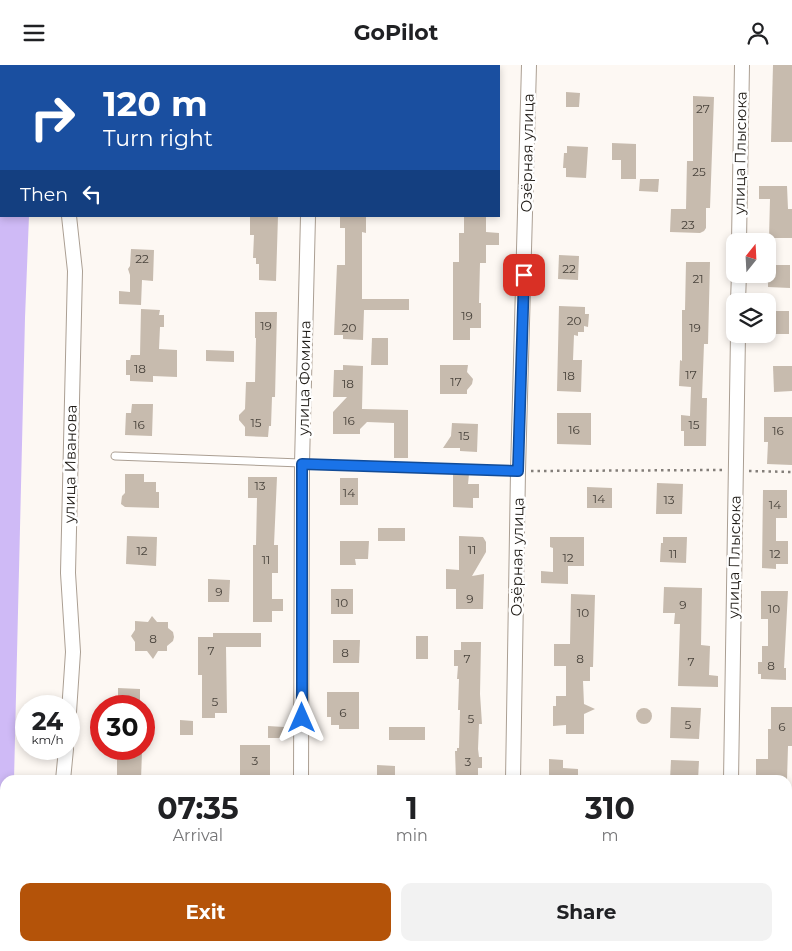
<!DOCTYPE html>
<meta charset="utf-8">
<style>
:root{--surface:#fff;--page:#f2f2f2;--text:#202124;--muted:#757577;--accent:#b45309}
body{margin:0;font-family:Montserrat,sans-serif;background:var(--page);color:var(--text);height:100vh;display:flex;flex-direction:column;font-size:19px;white-space:nowrap}
*{box-sizing:border-box;margin:0}
p{font-size:16px;color:var(--muted)}
.icon{flex:none;width:28px;height:28px;fill:none;stroke:currentColor;stroke-width:2;stroke-linecap:round;stroke-linejoin:round}
.map{position:relative;flex:1;overflow:hidden}
.panel{position:absolute;left:0px;top:710px;width:792px;height:176px;display:flex;flex-direction:column;background:var(--surface);border-radius:15px 15px 0 0;box-shadow:0 2px 8px #0003}
.panel>*{flex:none}
.hud{position:absolute;left:0px;top:0px;width:500px;height:152px;box-shadow:0 2px 8px #0003;background:#1a4fa0;color:#fff;overflow:hidden}
.needle{width:32px;rotate:18deg}
.controls{position:absolute;left:726px;top:168px;display:grid;gap:10px}
.controls a{display:grid;place-items:center;width:50px;height:50px;border-radius:10px;background:var(--surface);box-shadow:0 2px 8px #0003;font-size:25px}
.speed{position:absolute;left:15px;top:630px;display:flex;gap:10px;font-size:25px;font-weight:700;text-align:center}
.speed>*{display:grid;place-content:center;width:65px;height:65px;border-radius:50%;background:var(--surface);box-shadow:0 2px 8px #0003;line-height:1}
.speed small{font-size:12px;font-weight:400}
.speed .limit{border:8px solid #d22;background:#fff;color:#111}
.pin{position:absolute;display:grid;place-items:center;width:42px;height:42px;color:#fff;margin:-21px;border-radius:10px;box-shadow:0 2px 8px #0006}
.me{position:absolute;width:55px;margin:-28px;rotate:0deg;stroke-linejoin:round;filter:drop-shadow(0 0 4px #0008)}
.turn{display:flex;align-items:center;gap:18px;height:105px;padding:0 20px;font-size:22px}
.turn .icon{width:65px;height:65px;stroke-width:2.5}
.turn b{display:block;font-size:35px;line-height:42px}
.then{display:flex;align-items:center;height:48px;padding:0 20px;background:#0003;gap:10px;font-size:19px}
.eta{display:flex;justify-content:space-evenly;align-items:center;height:85px;text-align:center}
.eta b{font-size:30px;font-weight:700;line-height:35px}
.action{display:flex;gap:10px;margin-top:auto;padding:10px 20px}
.action a{flex:1;height:58px;border-radius:10px;background:var(--accent);color:#fff;font-size:20px;font-weight:700;line-height:58px;text-align:center}
.action a+a{background:var(--page);color:var(--text)}
header{display:flex;justify-content:space-between;align-items:center;height:65px;padding:0 20px;background:var(--surface);font-size:22px;font-weight:700}
.map>svg:first-child{display:block}
.green{fill:#cfbaf6}
.building{fill:#c7bbae}
.lines{fill:none;stroke-linecap:round;stroke-linejoin:round}
.lane-casing{stroke:#ab9f93;stroke-width:9}
.street-casing{stroke:#ab9f93;stroke-width:16}
.path{stroke:#847f7a;stroke-width:2.5;stroke-dasharray:2.5 4;stroke-linecap:butt}
.lane{stroke:#fff;stroke-width:7}
.street{stroke:#fff;stroke-width:14}
.route-casing{stroke:#114b97;stroke-width:12}
.route{stroke:#1a73e8;stroke-width:9}
.labels{text-anchor:middle;dominant-baseline:central;stroke-width:5;stroke-linejoin:round;paint-order:stroke}
.number-label{font-size:12px;fill:#48423b}
.street-label{font-size:15px;fill:#1e1a15;stroke:#fff}
</style>
<header><svg class="icon" aria-label="menu" viewBox="0 0 24 24"><path d="M4 6h16M4 12h16M4 18h16"/></svg>GoPilot<svg class="icon" aria-label="person" viewBox="0 0 24 24"><circle cx="12" cy="8" r="4"/><path d="M4 21q1-7 8-7t8 7"/></svg></header>
<div class="map">
<svg width="792" height="886" viewBox="0 0 792 886">
<rect width="100%" height="100%" fill="#fdf8f3"/>
<polygon class="green" points="0,0 36,0 1,1 1,151 29,151 25,253 14,715 5,715 5,881 10,881 9,886 0,886"/>
<g class="building">
<polygon points="773,0 792,0 792,77 771,77"/>
<polygon points="566,27 580,28 579,42 566,42"/>
<polygon points="693,31 714,32 710,143 706,143 706,163 704,166 700,168 670,167 671,144 686,144 687,96 693,96"/>
<polygon points="612,78 636,79 636,114 621,114 621,95 612,95"/>
<polygon points="567,81 588,82 586,113 566,112 566,103 563,103 564,88 567,88"/>
<polygon points="640,114 659,114 658,127 639,126"/>
<polygon points="759,121 787,121 788,144 792,144 792,173 769,173 770,134 759,134"/>
<polygon points="250,151 278,151 276,216 259,215 259,199 256,199 256,193 253,193 254,170 250,170"/>
<polygon points="340,151 366,151 366,168 362,167 362,234 409,234 409,245 364,245 363,275 343,274 343,270 334,270 337,200 345,200 345,163 340,163"/>
<polygon points="464,151 486,151 486,167 499,168 499,180 486,180 486,198 480,198 479,238 481,238 481,263 470,263 470,275 453,275 453,197 459,197 459,168 464,168"/>
<polygon points="131,184 154,185 153,216 142,215 141,240 119,239 119,226 130,227 130,210 128,204 130,201"/>
<polygon points="559,190 579,191 578,215 558,214"/>
<polygon points="686,197 710,197 708,279 704,279 702,333 707,333 706,381 684,381 684,366 681,366 681,350 690,351 691,322 679,321 680,295 682,296 682,245 685,245"/>
<polygon points="768,200 790,200 790,223 768,222"/>
<polygon points="559,241 585,242 585,249 589,249 588,262 584,261 584,267 578,267 578,271 574,270 573,295 582,295 581,327 557,326"/>
<polygon points="141,244 160,245 159,250 164,250 164,262 160,262 159,284 177,285 177,312 153,311 153,317 130,316 130,310 126,310 126,295 130,295 131,290 140,290"/>
<rect x="768" y="246" width="21" height="23"/>
<polygon points="255,247 277,247 275,332 272,332 271,361 269,361 268,372 245,371 245,362 239,355 239,350 245,344 246,317 255,317 256,273 255,273"/>
<polygon points="372,273 388,273 388,300 371,300"/>
<polygon points="206,285 234,286 234,297 206,296"/>
<polygon points="343,300 363,301 362,344 408,345 408,393 394,393 394,358 367,357 360,364 360,369 333,369 333,347 347,332 333,332 334,305 343,305"/>
<polygon points="440,300 468,300 467,307 473,314 472,319 467,325 467,329 440,329"/>
<polygon points="773,301 792,301 792,326 774,327"/>
<polygon points="132,339 153,339 152,371 125,370 126,348 131,348"/>
<polygon points="557,348 591,348 591,380 557,379"/>
<polygon points="764,352 792,352 792,400 767,399 768,377 764,377"/>
<polygon points="452,358 478,359 477,387 460,386 460,383 443,383 451,371"/>
<polygon points="125,409 144,409 144,417 156,417 156,427 159,427 159,443 125,442 121,439 122,431 125,428"/>
<polygon points="453,409 469,409 468,419 479,419 479,433 473,433 473,443 453,442"/>
<polygon points="248,412 277,412 274,480 278,480 278,508 272,508 272,534 283,534 283,546 272,546 272,557 253,557 253,480 256,480 257,433 248,433"/>
<rect x="340" y="413" width="18" height="27"/>
<polygon points="657,418 683,419 682,449 656,449"/>
<polygon points="587,422 612,423 612,443 587,443"/>
<polygon points="763,425 787,425 787,453 776,453 776,476 788,476 788,499 776,499 776,504 762,503"/>
<rect x="378" y="463" width="27" height="13"/>
<polygon points="127,471 157,472 156,501 126,499"/>
<polygon points="459,471 483,472 486,477 486,487 472,511 484,509 483,544 456,544 456,524 446,524 446,504 459,505"/>
<polygon points="550,472 584,472 584,501 568,501 568,519 541,518 541,506 553,507 553,483 550,482"/>
<polygon points="663,472 687,472 686,498 660,497 661,478 663,478"/>
<polygon points="340,476 369,476 368,494 355,494 356,500 340,500"/>
<polygon points="208,514 230,515 229,537 208,537"/>
<polygon points="664,522 702,523 701,580 710,581 709,610 718,611 718,622 678,621 680,559 674,559 675,548 663,548"/>
<rect x="331" y="524" width="22" height="25"/>
<polygon points="761,526 788,526 784,603 786,603 786,615 761,614 761,609 758,609 758,597 762,597 762,581 768,581 768,554 761,554"/>
<polygon points="571,529 595,530 593,602 590,602 590,616 583,616 584,639 595,644 584,649 584,669 566,669 566,660 553,661 553,641 556,641 556,631 566,631 566,601 554,601 554,579 570,579"/>
<polygon points="152,551 157,557 168,557 168,563 173,567 174,572 173,576 167,581 167,586 158,586 153,594 147,586 135,586 135,577 131,571 135,565 135,556 148,557"/>
<polygon points="213,568 261,568 261,582 226,582 227,648 215,648 215,653 202,653 202,610 198,610 198,572 213,572"/>
<rect x="416" y="571" width="12" height="23"/>
<polygon points="333,575 360,575 359,598 333,598"/>
<polygon points="461,577 481,577 480,629 482,659 479,659 478,684 479,692 482,692 482,703 478,703 478,715 456,715 455,686 457,686 457,683 459,683 460,645 458,645 459,614 457,614 458,601 454,601 454,585 461,585"/>
<polygon points="118,623 140,624 140,641 118,641"/>
<polygon points="327,627 359,627 359,664 339,664 339,660 331,660 331,652 327,652"/>
<polygon points="671,642 701,643 699,674 670,673"/>
<polygon points="771,642 792,642 792,681 788,681 787,715 756,715 756,694 768,694 768,664 771,664"/>
<circle cx="644" cy="651" r="8"/>
<polygon points="180,655 193,656 193,670 180,670"/>
<polygon points="268,661 284,662 283,673 268,673"/>
<rect x="389" y="662" width="36" height="13"/>
<rect x="240" y="680" width="30" height="30"/>
<polygon points="117,685 142,686 141,715 117,714"/>
<polygon points="549,694 563,695 563,703 578,704 578,715 549,715"/>
<polygon points="671,695 699,696 698,715 670,715"/>
<polygon points="377,700 395,701 395,715 377,715"/>
</g>
<g class="lines">
<defs>
<polyline id="lane" points="115,391 518,406"/>
<g id="street">
<polyline points="76,1 76,0"/>
<polyline points="311,1 312,0"/>
<polyline points="69,151 75,206 68,508 73,587 69,647"/>
<polyline points="739,176 742,0"/>
<polyline points="738,236 739,209"/>
<polyline points="63,715 66,684"/>
<polyline points="301,715 302,399 308,151"/>
<polyline points="513,715 518,406 529,0"/>
<polyline points="731,715 738,269"/>
<polyline points="47,886 47,881"/>
<polyline points="296,886 296,881"/>
<polyline points="510,886 510,881"/>
<polyline points="730,886 730,881"/>
</g>
</defs>
<use href="#lane" class="lane-casing"/>
<use href="#street" class="street-casing"/>
<g class="path">
<polyline points="531,406 723,405"/>
<polyline points="749,406 792,407"/>
</g>
<use href="#lane" class="lane"/>
<use href="#street" class="street"/>
</g>
<g class="lines">
<defs>
<polyline id="route" points="302,653 302,399 518,406 524,210"/>
</defs>
<use href="#route" class="route-casing"/>
<use href="#route" class="route"/>
</g>
<g class="labels">
<g class="number-label">
<text x="703" y="43">27</text>
<text x="699" y="106">25</text>
<text x="688" y="159">23</text>
<text x="142" y="193">22</text>
<text x="569" y="203">22</text>
<text x="698" y="213">21</text>
<text x="467" y="250">19</text>
<text x="574" y="255">20</text>
<text x="266" y="260">19</text>
<text x="349" y="262">20</text>
<text x="695" y="262">19</text>
<text x="140" y="303">18</text>
<text x="691" y="309">17</text>
<text x="569" y="310">18</text>
<text x="456" y="316">17</text>
<text x="348" y="318">18</text>
<text x="349" y="355">16</text>
<text x="256" y="357">15</text>
<text x="139" y="359">16</text>
<text x="694" y="359">15</text>
<text x="574" y="364">16</text>
<text x="778" y="365">16</text>
<text x="464" y="370">15</text>
<text x="260" y="420">13</text>
<text x="349" y="427">14</text>
<text x="599" y="433">14</text>
<text x="669" y="434">13</text>
<text x="775" y="439">14</text>
<text x="472" y="484">11</text>
<text x="142" y="485">12</text>
<text x="673" y="488">11</text>
<text x="775" y="488">12</text>
<text x="568" y="492">12</text>
<text x="266" y="494">11</text>
<text x="219" y="526">9</text>
<text x="470" y="533">9</text>
<text x="342" y="537">10</text>
<text x="683" y="539">9</text>
<text x="774" y="543">10</text>
<text x="583" y="547">10</text>
<text x="153" y="573">8</text>
<text x="211" y="585">7</text>
<text x="345" y="587">8</text>
<text x="467" y="593">7</text>
<text x="580" y="593">8</text>
<text x="691" y="596">7</text>
<text x="771" y="600">8</text>
<text x="215" y="636">5</text>
<text x="343" y="647">6</text>
<text x="471" y="653">5</text>
<text x="688" y="659">5</text>
<text x="782" y="661">6</text>
<text x="255" y="695">3</text>
<text x="468" y="696">3</text>
</g>
<g class="street-label">
<text transform="translate(527 88) rotate(-89)">Озёрная улица</text>
<text transform="translate(740 88) rotate(-89)">улица Плысюка</text>
<text transform="translate(304 313) rotate(-89)">улица Фомина</text>
<text transform="translate(70 399) rotate(-89)">улица Иванова</text>
<text transform="translate(517 492) rotate(-89)">Озёрная улица</text>
<text transform="translate(734 492) rotate(-89)">улица Плысюка</text>
</g>
</g>
</svg>
<div class="controls">
<a><svg class="needle" viewBox="-14 -14 28 28"><path d="M0-13l5 13h-10z" fill="#e53935"/><path d="M0 13l5-13h-10z" fill="#757577"/></svg></a>
<a><svg class="icon" aria-label="layers" viewBox="0 0 24 24"><path d="M12 4l9 5-9 5-9-5zM3 14l9 5 9-5"/></svg></a>
</div>
<div class="speed"><div>24<small>km/h</small></div><div class="limit">30</div></div>
<div class="pin" style="left:524px;top:210px;background:#d93025"><svg class="icon" aria-label="arrive" viewBox="0 0 24 24"><path d="M6 21V4h12l-3 4 3 4H6"/></svg></div>
<svg class="me" style="left:302px;top:653px" viewBox="-20 -20 40 40"><path d="M0-17L14 15 0 8-14 15z" fill="#1a73e8" stroke="#fff" stroke-width="4"/></svg>
<div class="hud">
<div class="turn"><svg class="icon" aria-label="right" viewBox="0 0 24 24"><path d="M7 20v-9h11M14 6l5 5-5 5"/></svg><div><b>120 m</b>Turn right</div></div>
<div class="then">Then<svg class="icon" aria-label="left" viewBox="0 0 24 24"><path d="M17 20v-9H6M10 6l-5 5 5 5"/></svg></div>
</div>
<section class="panel">
<div class="eta">
<div><b>07:35</b><p>Arrival</p></div>
<div><b>1</b><p>min</p></div>
<div><b>310</b><p>m</p></div>
</div>
<div class="action"><a>Exit</a><a>Share</a></div>
</section>
</div>
